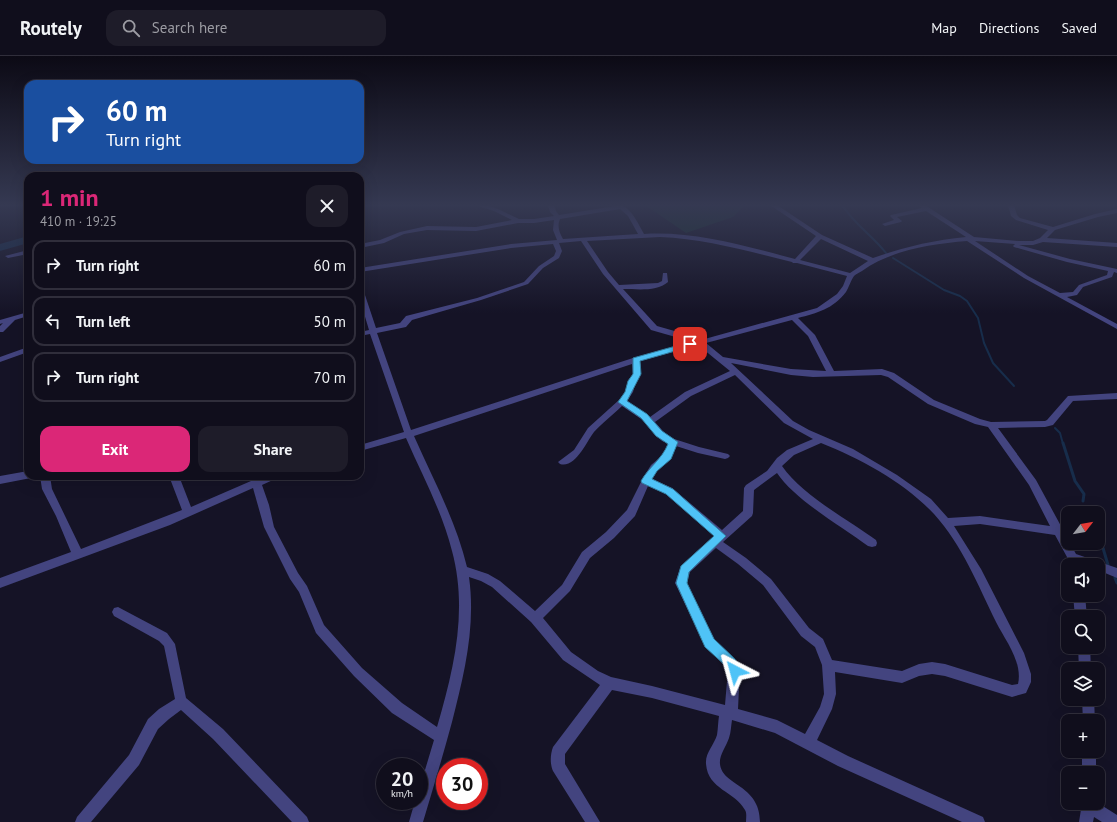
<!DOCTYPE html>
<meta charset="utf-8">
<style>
:root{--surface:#100e1c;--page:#1e1c29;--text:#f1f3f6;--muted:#9c9ca3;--line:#302e3b;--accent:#db2777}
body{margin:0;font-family:"PT Sans",sans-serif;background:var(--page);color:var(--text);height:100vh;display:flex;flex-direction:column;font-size:15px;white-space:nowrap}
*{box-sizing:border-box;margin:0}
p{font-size:13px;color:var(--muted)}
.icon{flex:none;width:22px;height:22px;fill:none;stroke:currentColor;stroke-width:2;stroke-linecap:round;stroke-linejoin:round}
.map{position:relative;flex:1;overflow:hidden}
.panel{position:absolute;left:24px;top:116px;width:340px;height:308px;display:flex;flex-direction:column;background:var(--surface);border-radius:12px;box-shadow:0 4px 16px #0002,0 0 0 1px var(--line)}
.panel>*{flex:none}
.hud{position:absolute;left:24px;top:24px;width:340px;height:84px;border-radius:12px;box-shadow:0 4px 16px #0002,0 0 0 1px var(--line);background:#1a4fa0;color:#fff;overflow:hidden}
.needle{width:26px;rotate:59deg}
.buttons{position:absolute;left:1061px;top:450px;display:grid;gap:8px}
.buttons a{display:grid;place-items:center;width:44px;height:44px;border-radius:8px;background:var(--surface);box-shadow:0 4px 16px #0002,0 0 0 1px var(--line);font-size:20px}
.speed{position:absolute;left:376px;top:702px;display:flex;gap:8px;font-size:20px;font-weight:700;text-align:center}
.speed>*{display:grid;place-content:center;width:52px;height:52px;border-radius:50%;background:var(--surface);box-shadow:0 4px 16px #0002,0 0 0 1px var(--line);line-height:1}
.speed small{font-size:10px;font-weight:400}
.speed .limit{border:6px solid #d22;background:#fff;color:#111}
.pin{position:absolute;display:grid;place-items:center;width:34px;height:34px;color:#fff;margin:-17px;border-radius:8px;box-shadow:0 2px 6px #0006}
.me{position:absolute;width:44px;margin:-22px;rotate:321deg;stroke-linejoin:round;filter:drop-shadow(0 0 3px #0008)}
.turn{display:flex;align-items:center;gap:14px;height:84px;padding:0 16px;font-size:18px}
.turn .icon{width:52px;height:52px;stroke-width:2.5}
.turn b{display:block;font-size:28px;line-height:34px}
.round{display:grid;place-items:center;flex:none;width:42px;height:42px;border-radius:12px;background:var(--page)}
.head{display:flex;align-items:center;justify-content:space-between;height:68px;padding:0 16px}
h1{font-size:24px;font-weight:800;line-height:30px;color:var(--accent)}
.primary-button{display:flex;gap:8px;margin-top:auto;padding:8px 16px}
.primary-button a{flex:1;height:46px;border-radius:12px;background:var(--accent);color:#fff;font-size:16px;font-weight:800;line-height:46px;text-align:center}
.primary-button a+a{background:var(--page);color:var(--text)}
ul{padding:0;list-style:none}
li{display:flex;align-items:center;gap:12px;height:50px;margin:0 8px 6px;padding:0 8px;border:2px solid var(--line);border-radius:12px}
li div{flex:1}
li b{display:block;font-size:15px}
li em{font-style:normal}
header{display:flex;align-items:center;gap:24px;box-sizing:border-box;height:56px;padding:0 20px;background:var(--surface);border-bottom:1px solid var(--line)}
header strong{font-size:19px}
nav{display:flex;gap:22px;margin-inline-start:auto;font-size:14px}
.search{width:280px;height:36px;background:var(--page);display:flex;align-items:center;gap:10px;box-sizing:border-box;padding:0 14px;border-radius:12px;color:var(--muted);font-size:15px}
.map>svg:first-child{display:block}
.green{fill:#162f2d}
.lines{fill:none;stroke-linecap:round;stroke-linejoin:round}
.stream-far1{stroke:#172d4b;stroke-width:2}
.stream{stroke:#172d4b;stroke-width:3}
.river{fill:#172d4b;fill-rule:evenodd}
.minor{fill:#43447f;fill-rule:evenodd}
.route{fill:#4fc3f7;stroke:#337fa1}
</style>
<header>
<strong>Routely</strong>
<div class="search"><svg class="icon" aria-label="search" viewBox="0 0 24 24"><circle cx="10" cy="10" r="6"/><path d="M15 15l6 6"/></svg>Search here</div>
<nav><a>Map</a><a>Directions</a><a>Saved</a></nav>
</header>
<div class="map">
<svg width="1117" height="766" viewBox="0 0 1117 766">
<rect width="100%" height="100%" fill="#151326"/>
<polygon class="green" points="645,149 745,149 733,161 686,177"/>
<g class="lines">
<g class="stream-far1">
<path d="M842 149C854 168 872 179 886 197"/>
<polyline points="893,202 944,234 960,240 967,245 978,262 984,287 993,307 1014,330"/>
<polyline points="1055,372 1060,377 1063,388"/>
</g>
<g class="stream">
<polyline points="1063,387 1075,425 1084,438 1083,445"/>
<polyline points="1085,451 1088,457"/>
<polyline points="1098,475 1108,509"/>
<polyline points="1115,522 1117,527"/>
</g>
<polygon class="river" points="28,180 28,187 0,195 0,188"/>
<g class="minor">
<path d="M475 149H486L498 153 519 163H534L554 160 550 156 548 149H554L556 155 559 159 621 149C633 154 638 168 644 178 695 175 745 190 795 203L816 180 770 149H777L822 179 873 202C904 191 934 184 966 181L926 155 897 161 902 165 901 166 885 170 882 168 894 164 890 160 891 159 922 152 918 149H925L974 181 1019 185H1033L1040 182 1048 174 1016 164 1011 160 1008 149H1014L1017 159 1020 162 1053 171 1095 158 1117 153V157L1098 161 1055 174 1047 182 1117 187V191L1043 186 1033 189H1019L1070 203 1117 213V217L1114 216 1112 221 1083 231 1077 239 1067 241 1117 268V273L1024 222 967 185C931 188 891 194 862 215 860 216 856 218 854 220 851 224 849 231 846 236 833 253 817 257 798 262L815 279 834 315 882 313 894 317 934 344 980 363 991 366 1045 365 1047 364 1068 340 1117 337V343L1073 345 1053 369 1045 371 998 372 1036 424 1068 483V487H1070L1076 498 1117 512V522L1098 514V509L1079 508V509H1069L1067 501 1055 479 980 468 954 470 981 513 1024 597 1031 618V626L1026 637 1012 641 945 620 932 618 919 620 902 627 835 616 836 638 832 653 817 684 848 700 983 761 985 766H962L838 710 775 677 732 664C731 670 731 676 729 682 726 691 719 699 720 708 722 730 760 728 760 766H746C746 762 747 757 745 754 735 735 708 734 706 708 705 697 714 689 717 679 718 673 718 666 719 660L652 642 612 634 565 698V708L600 766H585L553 715C550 708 550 699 553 691L600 629 563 604 531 566 492 531 481 525 469 521C476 571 464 619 452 666 443 699 433 733 423 766H409L415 745H419V734L434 684 392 657 354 620 316 577 299 536 290 523 264 471 253 432 170 469 0 532V522L71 496 56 460 42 433 40 420H50L52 433 81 493 182 454 169 420H179L191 451 251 425 249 420H259V421L263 420H277L275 423 262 429 269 449 274 471 298 517 307 530 324 569 362 612 402 647 437 671C454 613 468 554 452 495 442 455 422 419 406 382L360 395V389L404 376 370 278 360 280V276L369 274 360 244V231L363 233 376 272 400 267 406 260 477 242 524 226 539 210 554 200 556 195 553 188 511 192 360 216V212L511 188 557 184 553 174 554 164 534 167H518L476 175 427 174 404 178 384 187 360 192V188L380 184 400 176 427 170 476 171 512 164 494 155ZM620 153 628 160 638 178 563 183C559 176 557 170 560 163ZM660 181C705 183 748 195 792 206L793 207H797L847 220 843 230 837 238 817 252 701 284 692 280 657 270 623 233C637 233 657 236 668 226L667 217H663L662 225 658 227 619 229 608 216 587 185ZM821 183 868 205 850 217 800 204ZM581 185 603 218 651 274 693 286 633 302 411 374 377 277 406 271 412 264 481 244 528 228 543 212 559 202 562 195 559 187ZM975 185 1015 188 1013 190 1014 191 1067 206 1108 215 1107 219 1079 229 1073 236 1060 237 1028 220ZM792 264 808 280 826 315 791 313 723 301 706 287ZM698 289 730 315 685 336 650 361 627 345 633 336 636 325 641 318 640 305ZM731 307 791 319 813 321 881 319 888 321 928 348 975 368 988 371 1029 429 1050 470 980 460 948 462 931 443 897 419 853 393 809 374 793 365ZM632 308 633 318 628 325 625 336 619 344 588 372 574 394 558 406 560 408C575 413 587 385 594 376 602 367 613 359 622 350L647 367 662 385 668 387 664 398 651 409 643 422 627 454 606 476 582 496 562 529 535 555 500 525 488 518 467 511C456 465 433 423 414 380ZM735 319 784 367 813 383 787 394 777 402 767 415 746 429 744 432 743 455 722 474 672 432 652 423 657 415 671 402 676 390 698 397 725 403 728 402 730 400 728 398 699 391 668 381 655 366 691 340ZM821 387C861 403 904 426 934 458 962 489 978 529 996 566 1005 584 1023 606 1018 628L1012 629 945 608 932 606 919 608 902 615 832 604 823 583 809 572 771 523 746 502 723 486 752 460 753 457 754 434 777 417C794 443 842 471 868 490L872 491 876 490 877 487 876 484C847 463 802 439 782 410L794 399ZM648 430 666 438 714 480 681 510 675 527 706 591 728 613 725 649 652 630 611 621 598 615 571 596 543 562 570 535 590 502 614 482 635 460ZM716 492 738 508 763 529 801 580 815 591 822 609 824 638 820 651 805 678 777 664 738 653 740 611 738 607 714 583 687 527 690 516Z"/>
<polygon points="28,194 28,198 8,202 5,200"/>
<polygon points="28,256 28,260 15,264 3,276 0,276 0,270 3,267 0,268 0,264"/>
<polygon points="28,291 28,296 0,306 0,301"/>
<polygon points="28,415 28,420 32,420 31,422 0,428 0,420"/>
<polygon points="1073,539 1085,539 1087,561 1075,561"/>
<polygon points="118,551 167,577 175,588 186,642 223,673 307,761 309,766 292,766 213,683 181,654 169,663 158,673 139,709 91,766 75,766 77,761 129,699 148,663 159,653 175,643 164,590 159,585 114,560 112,556 114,552"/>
<polygon points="1078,591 1090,591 1091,613 1079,613"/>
<polygon points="1082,643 1094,643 1095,665 1083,665"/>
<rect x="1082" y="695" width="14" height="22"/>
<polygon points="1082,747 1098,747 1117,759 1117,766 1102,766 1094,761 1093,766 1079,766"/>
</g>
</g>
<linearGradient id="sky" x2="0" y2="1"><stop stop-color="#0c0a15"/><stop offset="0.58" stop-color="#353952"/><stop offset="1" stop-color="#353952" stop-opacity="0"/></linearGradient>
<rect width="1117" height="257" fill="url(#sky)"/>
<path class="route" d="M690 286 694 288 693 290 640 305 641 318 627 345 647 358 662 375 678 386 671 403 657 415 652 423 673 433 726 480 689 516 687 527 714 583 735 603 741 615 739 619 735 621 731 619 727 611 705 591 676 527 681 510 714 480 666 438 642 427 641 425C649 411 662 403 668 388L656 380 641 362 618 346 625 336 628 325 633 318V302Z"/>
</svg>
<div class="buttons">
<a><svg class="needle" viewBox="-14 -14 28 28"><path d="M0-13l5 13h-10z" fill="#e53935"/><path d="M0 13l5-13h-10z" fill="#9c9ca3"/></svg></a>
<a><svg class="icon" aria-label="sound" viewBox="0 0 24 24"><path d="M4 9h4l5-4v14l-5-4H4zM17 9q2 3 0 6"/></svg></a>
<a><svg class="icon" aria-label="search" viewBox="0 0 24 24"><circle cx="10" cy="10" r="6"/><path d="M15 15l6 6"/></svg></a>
<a><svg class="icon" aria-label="layers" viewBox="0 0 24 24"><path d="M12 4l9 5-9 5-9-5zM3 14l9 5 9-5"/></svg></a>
<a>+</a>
<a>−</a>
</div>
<div class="speed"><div>20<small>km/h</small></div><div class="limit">30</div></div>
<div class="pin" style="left:690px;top:288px;background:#d93025"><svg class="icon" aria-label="arrive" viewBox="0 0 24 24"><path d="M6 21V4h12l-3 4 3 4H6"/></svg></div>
<svg class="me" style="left:735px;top:615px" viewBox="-20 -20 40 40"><path d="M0-17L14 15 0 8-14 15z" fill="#4fc3f7" stroke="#fff" stroke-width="4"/></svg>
<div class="hud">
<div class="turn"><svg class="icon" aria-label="right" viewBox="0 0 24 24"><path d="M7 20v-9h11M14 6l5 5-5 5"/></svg><div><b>60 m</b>Turn right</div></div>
</div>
<section class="panel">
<div class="head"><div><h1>1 min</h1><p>410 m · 19:25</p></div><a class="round"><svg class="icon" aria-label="close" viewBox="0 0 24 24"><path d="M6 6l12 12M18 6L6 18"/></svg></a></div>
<ul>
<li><svg class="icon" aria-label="right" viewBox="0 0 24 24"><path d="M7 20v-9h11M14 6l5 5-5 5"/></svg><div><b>Turn right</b></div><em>60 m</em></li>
<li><svg class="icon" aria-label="left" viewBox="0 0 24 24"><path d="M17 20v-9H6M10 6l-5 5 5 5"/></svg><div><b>Turn left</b></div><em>50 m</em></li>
<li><svg class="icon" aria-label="right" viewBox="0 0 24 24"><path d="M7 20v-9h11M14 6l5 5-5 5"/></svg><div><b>Turn right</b></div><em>70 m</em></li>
</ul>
<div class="primary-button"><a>Exit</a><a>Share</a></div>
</section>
</div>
